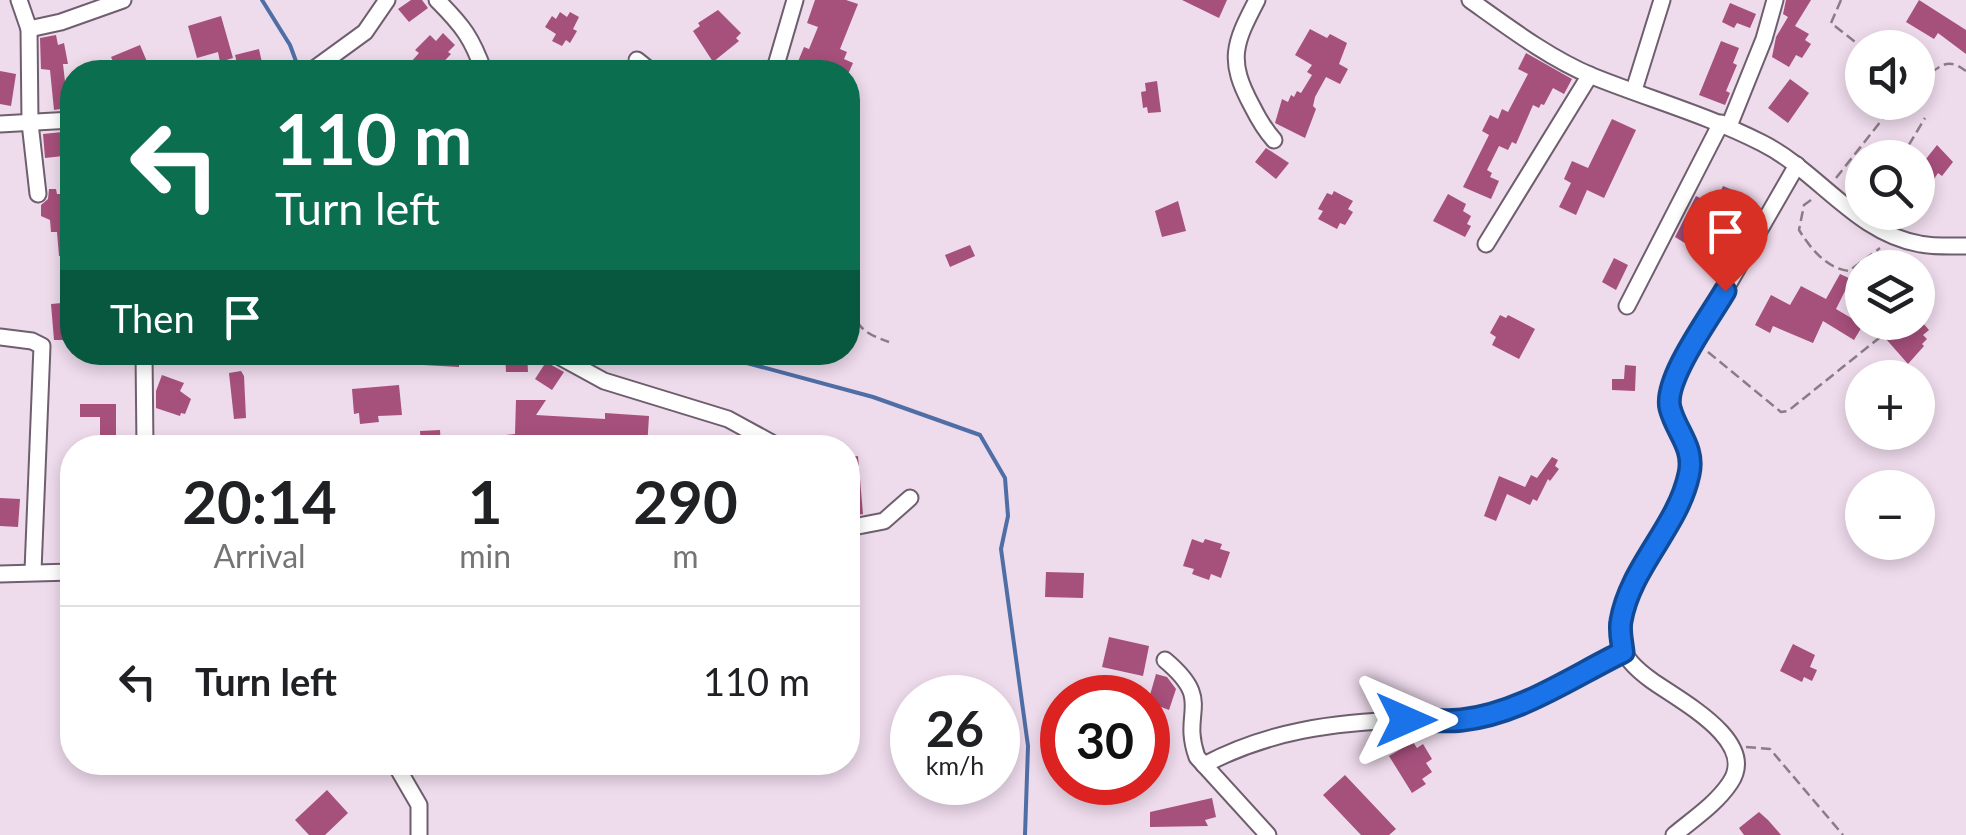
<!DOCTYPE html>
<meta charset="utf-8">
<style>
:root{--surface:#fff;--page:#f6f6f6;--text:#202124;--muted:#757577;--line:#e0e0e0}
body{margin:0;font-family:Lato,sans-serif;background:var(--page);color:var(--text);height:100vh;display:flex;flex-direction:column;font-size:38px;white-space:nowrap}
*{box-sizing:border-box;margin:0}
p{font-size:32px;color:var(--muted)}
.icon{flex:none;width:55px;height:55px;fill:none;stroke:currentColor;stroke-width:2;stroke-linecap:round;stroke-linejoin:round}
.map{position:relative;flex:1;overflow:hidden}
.side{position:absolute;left:60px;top:435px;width:800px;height:340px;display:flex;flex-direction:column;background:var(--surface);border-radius:40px;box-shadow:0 5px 15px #0003}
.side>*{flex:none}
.top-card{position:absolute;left:60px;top:60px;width:800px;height:305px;border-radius:40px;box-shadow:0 5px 15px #0003;background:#0b6e4f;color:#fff;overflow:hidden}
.tools{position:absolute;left:1845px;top:30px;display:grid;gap:20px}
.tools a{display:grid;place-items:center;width:90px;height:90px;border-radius:50%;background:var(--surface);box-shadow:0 5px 15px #0003;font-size:50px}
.speed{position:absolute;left:890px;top:675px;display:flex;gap:20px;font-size:50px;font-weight:700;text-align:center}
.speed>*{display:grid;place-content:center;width:130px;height:130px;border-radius:50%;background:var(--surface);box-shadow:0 5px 15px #0003;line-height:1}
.speed small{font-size:25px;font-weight:400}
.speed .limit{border:15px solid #d22;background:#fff;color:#111}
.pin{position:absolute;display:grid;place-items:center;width:85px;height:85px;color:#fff;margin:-102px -42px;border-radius:50% 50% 50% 0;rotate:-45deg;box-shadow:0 0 10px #0007}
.pin .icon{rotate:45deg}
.me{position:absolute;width:110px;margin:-55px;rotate:90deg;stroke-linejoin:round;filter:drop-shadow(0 0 8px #0008)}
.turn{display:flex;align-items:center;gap:35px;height:210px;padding:0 50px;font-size:45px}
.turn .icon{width:130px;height:130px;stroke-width:2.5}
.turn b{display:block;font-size:70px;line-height:85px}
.then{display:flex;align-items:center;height:95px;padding:0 50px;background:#0003;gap:20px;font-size:38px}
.eta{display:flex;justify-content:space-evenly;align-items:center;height:170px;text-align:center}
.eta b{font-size:60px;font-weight:700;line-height:70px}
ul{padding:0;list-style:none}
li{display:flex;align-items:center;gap:30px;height:150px;padding:0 50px;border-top:2px solid var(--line)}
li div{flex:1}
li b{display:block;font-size:38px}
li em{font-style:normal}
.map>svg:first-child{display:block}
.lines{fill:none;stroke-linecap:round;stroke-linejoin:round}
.stream{stroke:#4f6ea5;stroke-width:4}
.building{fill:#a6507c}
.minor-casing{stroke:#6f5f6e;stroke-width:19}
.path{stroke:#897c88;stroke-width:2.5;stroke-dasharray:10 5;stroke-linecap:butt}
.minor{stroke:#fff;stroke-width:15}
.route-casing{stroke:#114b97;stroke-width:25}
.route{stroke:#1a73e8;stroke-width:18}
</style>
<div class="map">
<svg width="1966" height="835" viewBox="0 0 1966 835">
<rect width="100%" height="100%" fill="#eedbec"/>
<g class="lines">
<g class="stream">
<polyline points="262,0 290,45 300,72"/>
<polyline points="726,352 747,363 873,397 980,435 1005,478 1008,516 1001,549 1028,746 1025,835"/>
</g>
</g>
<g class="building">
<polygon points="411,0 422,0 428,8 409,22 398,9"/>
<polygon points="815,0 846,0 858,4 840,49 847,52 844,59 853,63 849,72 806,72 808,69 797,64 804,47 809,49 818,27 807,23"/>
<polygon points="1182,0 1227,0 1219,18"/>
<polygon points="1786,0 1811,0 1795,26 1809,34 1805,40 1811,44 1802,58 1796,55 1789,67 1772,57 1776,37 1788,17 1783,14"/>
<polygon points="1919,0 1966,30 1966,54 1938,33 1934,39 1906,22"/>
<polygon points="1730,3 1756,14 1750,28 1737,23 1734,28 1722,22"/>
<polygon points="718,10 741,33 736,38 739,41 713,62 693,31 700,26 698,23"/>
<polygon points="560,12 567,17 570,12 579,17 573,29 577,31 570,43 566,40 562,46 552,41 556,34 545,27 552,16 556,19"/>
<polygon points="221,16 233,58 220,62 218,52 197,58 188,26"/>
<polygon points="1310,29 1327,38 1330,34 1347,43 1339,64 1348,69 1340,84 1326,77 1315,97 1313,106 1316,109 1305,138 1275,123 1282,99 1288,102 1291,95 1294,97 1297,91 1301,93 1312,75 1307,72 1312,65 1295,55"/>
<polygon points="443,33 455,45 448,52 451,54 434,72 402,72 419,53 415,50 430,35 436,41"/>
<polygon points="56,35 58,45 64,43 68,64 63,64 68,108 54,110 50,70 41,69 40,38"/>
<polygon points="1721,41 1739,48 1733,63 1737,65 1726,91 1730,93 1725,105 1699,95"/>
<polygon points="140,45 148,64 118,72 111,57"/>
<polygon points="259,49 264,72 239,72 235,55"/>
<polygon points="1526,53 1572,79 1564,94 1553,88 1544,105 1541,104 1539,108 1533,105 1516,144 1512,142 1508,150 1499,146 1487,170 1492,173 1490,177 1499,181 1491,199 1463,187 1489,135 1482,131 1490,115 1498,119 1502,109 1508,112 1528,74 1518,69"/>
<polygon points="0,71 16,74 11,106 0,104"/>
<polygon points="1790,79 1809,93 1788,123 1768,108"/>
<polygon points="1157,81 1161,112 1148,113 1147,107 1143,108 1141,92 1146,91 1145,83"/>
<polygon points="1612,119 1636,130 1604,198 1587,190 1576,215 1559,207 1571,183 1564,179 1572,161 1588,168"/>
<polygon points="72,131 72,155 45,158 43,134"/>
<polygon points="1937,145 1953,162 1942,176 1938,173 1925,193 1918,188 1918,169"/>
<polygon points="1266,148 1289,163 1276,179 1255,162"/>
<polygon points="1723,186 1747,196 1728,233 1724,231 1711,259 1675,237 1696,196 1714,205"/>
<polygon points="49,189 56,189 57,194 72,194 72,256 59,256 57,232 51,232 50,220 41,216 41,205 48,199"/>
<polygon points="1334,191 1353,201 1348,209 1353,212 1345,225 1340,223 1337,229 1318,219 1323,211 1318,209 1327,193 1332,195"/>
<polygon points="1448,194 1466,204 1463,211 1471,216 1467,224 1471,226 1465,237 1433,221"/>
<polygon points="1178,201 1186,231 1162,237 1155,211"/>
<polygon points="970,245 975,256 950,267 945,255"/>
<polygon points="1614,258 1628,265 1616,290 1602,282"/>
<polygon points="1840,274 1851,279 1836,309 1863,325 1854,340 1823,321 1813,343 1773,326 1770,333 1755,325 1771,295 1790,305 1801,286 1826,299"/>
<polygon points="62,303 65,340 54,340 51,304"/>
<polygon points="1500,315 1506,318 1508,315 1535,329 1519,359 1492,345 1496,337 1490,333"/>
<polygon points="1907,322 1922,322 1929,330 1923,335 1927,339 1922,344 1924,346 1908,364 1886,339"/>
<polygon points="406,352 459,352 459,367 406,364"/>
<polygon points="505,352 527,352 528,372 506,372"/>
<polygon points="546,362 564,372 552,390 535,379"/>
<polygon points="1625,365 1636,366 1635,391 1612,390 1612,379 1624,379"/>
<polygon points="241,371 244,376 246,418 234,419 229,373"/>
<polygon points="162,375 184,383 180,391 191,399 185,414 181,413 180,416 156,408 156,391"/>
<polygon points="399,385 402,415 378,416 379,422 360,424 359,413 354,414 352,389"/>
<polygon points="516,400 546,400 536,415 605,419 605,413 649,416 647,448 507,448 506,435 515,434"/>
<polygon points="80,404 116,404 116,448 100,448 100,417 80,417"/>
<polygon points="440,430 441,448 421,448 420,431"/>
<polygon points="288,435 314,435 315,448 289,448"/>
<polygon points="858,456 863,514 848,517 848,457"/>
<polygon points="1552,457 1558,460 1555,466 1559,469 1550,481 1548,479 1537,501 1533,499 1530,505 1507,494 1496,521 1484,516 1499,476 1525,487 1531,475 1537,478"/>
<polygon points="0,498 20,499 18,527 0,526"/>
<polygon points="1192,539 1203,543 1205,539 1222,544 1220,549 1230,552 1221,578 1211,574 1209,580 1192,574 1194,569 1183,566"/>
<polygon points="1046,572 1084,573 1083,598 1045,597"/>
<polygon points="1109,637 1149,646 1143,676 1102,667"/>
<polygon points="1793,644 1815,655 1810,667 1817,670 1812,681 1804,677 1802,682 1780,671"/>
<polygon points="1156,674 1167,677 1176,689 1169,710 1148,702"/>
<polygon points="1413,742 1417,748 1423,744 1432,759 1426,763 1432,772 1422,779 1426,784 1412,793 1389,756"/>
<polygon points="1345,775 1396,829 1389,835 1361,835 1323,795"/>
<polygon points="327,790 348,813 325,835 309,835 295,820"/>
<polygon points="1212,798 1216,817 1205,820 1208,826 1150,827 1150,812"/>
<polygon points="1759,812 1768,820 1781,835 1744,835 1739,828"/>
</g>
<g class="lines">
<defs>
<g id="minor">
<polyline points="19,0 29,29 30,123 38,194"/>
<path d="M437 0C463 26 472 38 484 72"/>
<path d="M1257 0C1234 44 1227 60 1252 106 1258 118 1264 129 1274 140"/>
<path d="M1470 0C1508 27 1549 58 1592 76 1649 99 1707 115 1762 143 1818 171 1856 233 1920 244 1935 247 1951 246 1966 246"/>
<polyline points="29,29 61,22 123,0"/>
<polyline points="637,60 652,72"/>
<polyline points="310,72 365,32 387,0"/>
<polyline points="774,72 795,0"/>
<polyline points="1634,90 1662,0"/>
<polyline points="0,124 72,120"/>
<polyline points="1729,126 1764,39 1775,0"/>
<polyline points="1486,244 1590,75"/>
<polyline points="1627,306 1721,123"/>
<polyline points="0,337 32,341 42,346 33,571"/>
<polyline points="144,352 145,448"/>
<polyline points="551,352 604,381 728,419 781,448"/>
<polyline points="848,528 884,521 910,498"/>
<polyline points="0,574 72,572"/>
<path d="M1165 660C1215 702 1180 710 1197 757L1268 835"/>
<polyline points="394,762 419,805 419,835"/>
<path d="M1204 765C1268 731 1334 722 1406 720 1424 719 1442 722 1460 720 1518 715 1573 677 1623 652"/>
<path d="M1674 835C1693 819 1716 804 1730 783 1759 741 1680 701 1651 680 1640 672 1624 659 1622 645 1613 584 1673 534 1688 477 1698 440 1663 420 1672 382L1797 165"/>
</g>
</defs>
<use href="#minor" class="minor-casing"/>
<g class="path">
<polyline points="1841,0 1831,23 1863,48"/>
<path d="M1918 80C1939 71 1944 54 1966 71"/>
<polyline points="1901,158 1925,118"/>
<polyline points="1836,178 1896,102"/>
<path d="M1811 200 1804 205 1799 230C1811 249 1826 268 1849 271L1880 248"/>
<polyline points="1878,253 1891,268"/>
<path d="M848 293C856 324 857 331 889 342"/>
<polyline points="1708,352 1781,412 1788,411 1899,322"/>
<polyline points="1746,747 1770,749 1843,835"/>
</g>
<use href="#minor" class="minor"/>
</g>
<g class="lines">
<defs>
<path id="route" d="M1406 720C1424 720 1444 722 1462 720 1519 714 1572 677 1623 652 1622 642 1619 631 1621 621 1630 567 1678 527 1689 474 1695 447 1676 432 1670 408 1663 380 1710 317 1725 291"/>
</defs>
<use href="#route" class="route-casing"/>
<use href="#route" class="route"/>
</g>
</svg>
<div class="tools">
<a><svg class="icon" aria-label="sound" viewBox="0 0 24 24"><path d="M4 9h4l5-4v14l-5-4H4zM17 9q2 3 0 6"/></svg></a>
<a><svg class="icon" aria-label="search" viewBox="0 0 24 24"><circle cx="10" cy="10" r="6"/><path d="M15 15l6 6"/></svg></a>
<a><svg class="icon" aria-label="layers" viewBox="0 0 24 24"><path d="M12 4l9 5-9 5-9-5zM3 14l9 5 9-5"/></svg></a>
<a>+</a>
<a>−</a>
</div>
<div class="speed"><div>26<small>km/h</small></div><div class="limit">30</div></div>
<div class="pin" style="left:1725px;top:291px;background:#d93025"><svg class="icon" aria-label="arrive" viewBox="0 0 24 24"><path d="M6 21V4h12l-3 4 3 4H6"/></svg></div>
<svg class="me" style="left:1406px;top:720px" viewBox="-20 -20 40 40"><path d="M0-17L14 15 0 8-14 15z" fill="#1a73e8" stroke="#fff" stroke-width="4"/></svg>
<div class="top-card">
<div class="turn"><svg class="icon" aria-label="left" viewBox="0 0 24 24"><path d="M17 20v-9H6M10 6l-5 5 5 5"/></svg><div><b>110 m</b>Turn left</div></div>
<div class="then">Then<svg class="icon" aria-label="arrive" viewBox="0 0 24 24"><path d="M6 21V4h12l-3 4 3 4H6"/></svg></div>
</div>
<section class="side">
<div class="eta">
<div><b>20:14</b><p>Arrival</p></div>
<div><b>1</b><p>min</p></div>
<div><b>290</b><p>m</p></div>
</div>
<ul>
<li><svg class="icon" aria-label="left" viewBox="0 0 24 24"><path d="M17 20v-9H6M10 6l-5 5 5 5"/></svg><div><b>Turn left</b></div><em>110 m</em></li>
</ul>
</section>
</div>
